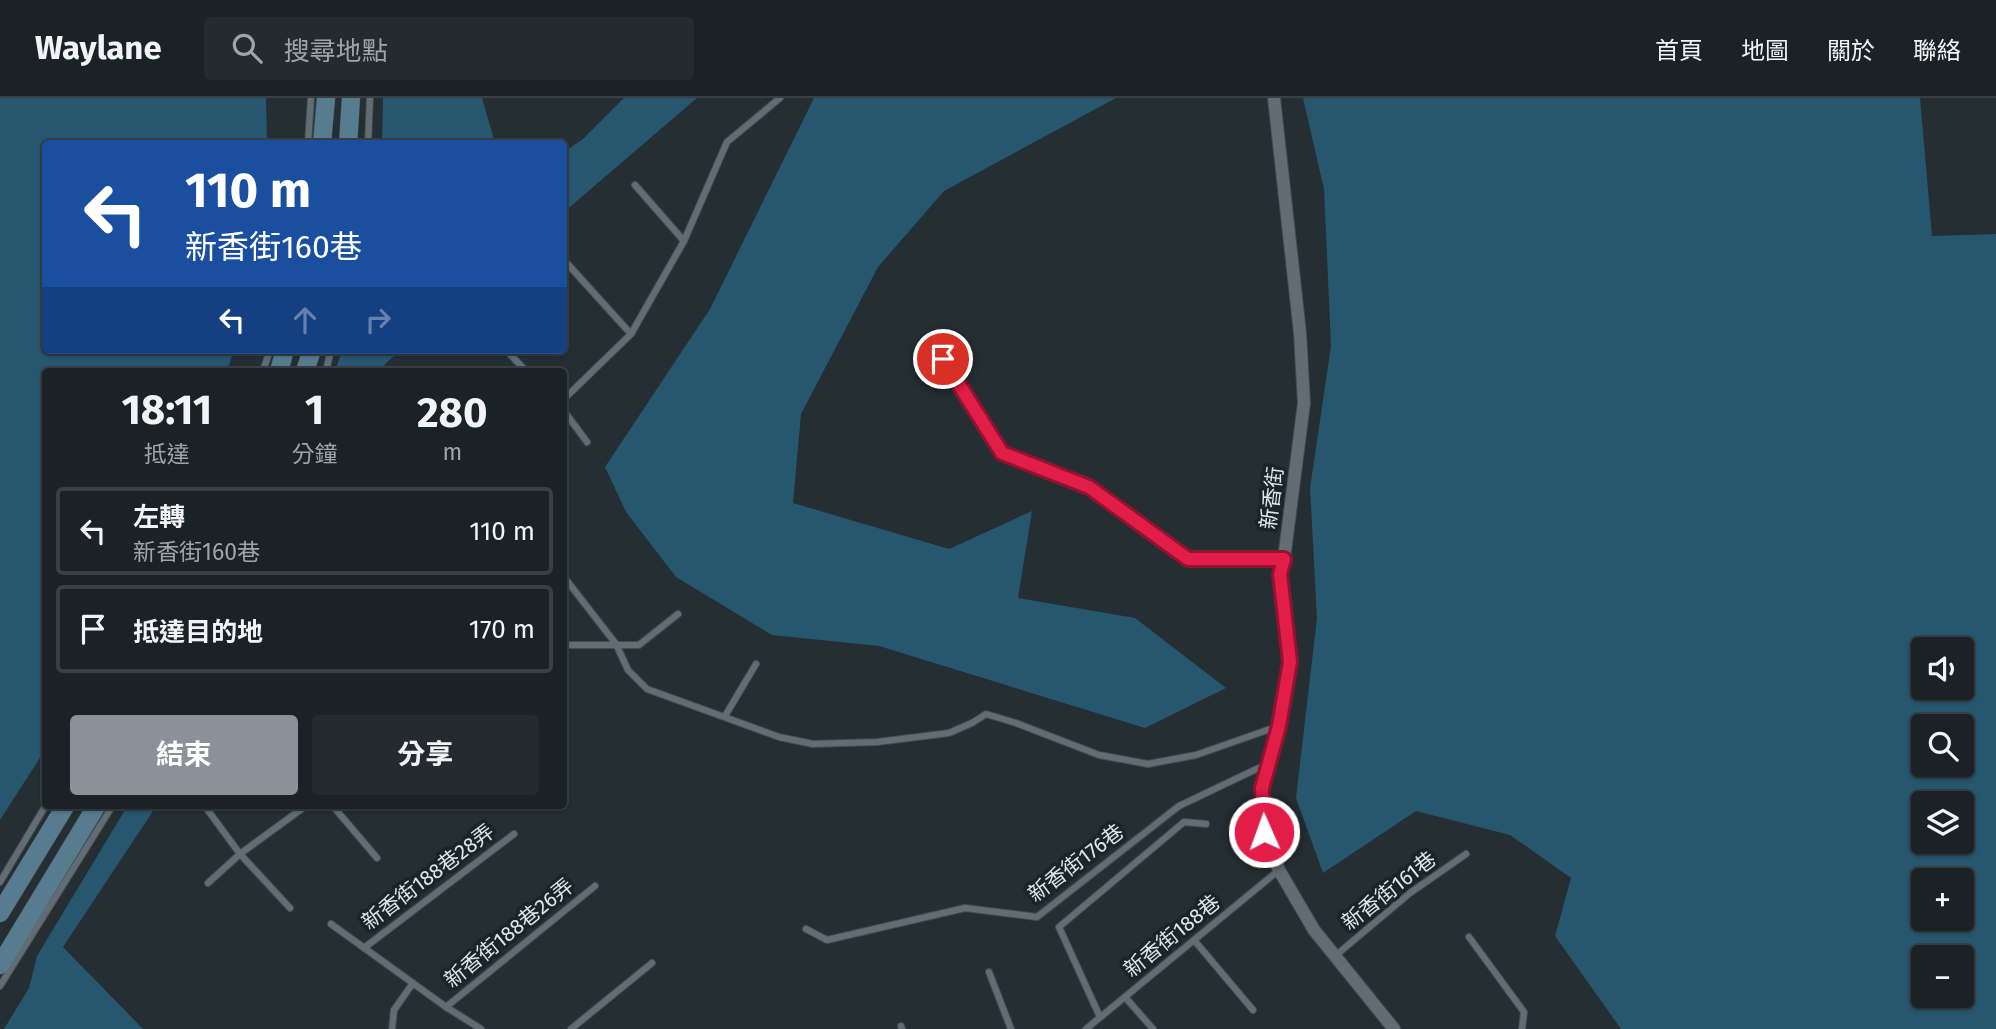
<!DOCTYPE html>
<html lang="zh-TW">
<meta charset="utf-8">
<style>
:root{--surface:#1b2226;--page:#242a2e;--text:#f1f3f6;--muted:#a0a4a7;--line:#393f43;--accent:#8c9099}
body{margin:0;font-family:"Fira Sans","Noto Sans TC",sans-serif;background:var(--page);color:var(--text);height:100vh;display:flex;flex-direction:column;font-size:26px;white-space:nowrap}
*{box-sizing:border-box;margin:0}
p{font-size:23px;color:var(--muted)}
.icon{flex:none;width:38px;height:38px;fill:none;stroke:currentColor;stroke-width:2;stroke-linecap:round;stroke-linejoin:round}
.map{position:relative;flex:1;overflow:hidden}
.panel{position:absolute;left:42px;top:270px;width:525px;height:441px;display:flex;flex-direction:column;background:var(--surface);border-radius:7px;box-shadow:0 2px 5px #0004,0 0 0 2px var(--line)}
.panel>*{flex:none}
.banner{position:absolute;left:42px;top:42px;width:525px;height:214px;border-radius:7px;box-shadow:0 2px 5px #0004,0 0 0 2px var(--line);background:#1a4fa0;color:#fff;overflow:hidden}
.fabs{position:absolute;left:1911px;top:539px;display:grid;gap:14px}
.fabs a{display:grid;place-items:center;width:63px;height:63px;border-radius:7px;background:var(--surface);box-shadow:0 2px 5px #0004,0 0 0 2px var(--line);font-size:35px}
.pin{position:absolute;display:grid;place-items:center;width:60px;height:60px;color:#fff;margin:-30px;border:4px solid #fff;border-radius:50%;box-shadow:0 2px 7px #0007}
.me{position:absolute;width:77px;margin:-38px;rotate:358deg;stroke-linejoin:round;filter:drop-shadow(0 0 5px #0008)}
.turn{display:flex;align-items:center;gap:24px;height:147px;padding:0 28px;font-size:32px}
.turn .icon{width:91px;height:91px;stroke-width:2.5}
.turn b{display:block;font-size:49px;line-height:60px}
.lanes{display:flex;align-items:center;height:66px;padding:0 28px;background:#0003;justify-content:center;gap:35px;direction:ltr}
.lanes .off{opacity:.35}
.eta{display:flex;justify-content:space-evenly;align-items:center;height:119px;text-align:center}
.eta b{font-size:42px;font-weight:700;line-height:49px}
.cta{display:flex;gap:14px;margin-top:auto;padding:14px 28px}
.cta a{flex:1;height:80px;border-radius:7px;background:var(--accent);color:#fff;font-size:28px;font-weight:700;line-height:80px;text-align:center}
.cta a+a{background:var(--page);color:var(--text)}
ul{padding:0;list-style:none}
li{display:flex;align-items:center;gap:21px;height:88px;margin:0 14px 10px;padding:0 14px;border:4px solid var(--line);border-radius:7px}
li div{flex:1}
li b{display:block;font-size:26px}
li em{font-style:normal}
header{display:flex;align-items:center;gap:42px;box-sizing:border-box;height:98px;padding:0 35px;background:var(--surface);border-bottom:2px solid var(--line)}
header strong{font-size:33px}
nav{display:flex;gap:38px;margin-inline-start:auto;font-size:24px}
.search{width:490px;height:63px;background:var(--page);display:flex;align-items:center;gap:18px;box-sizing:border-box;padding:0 24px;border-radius:7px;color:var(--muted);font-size:26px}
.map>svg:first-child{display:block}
.green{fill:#27566f;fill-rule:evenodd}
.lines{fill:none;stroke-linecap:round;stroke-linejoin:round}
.lane-casing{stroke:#444c51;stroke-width:8}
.street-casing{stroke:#444c51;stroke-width:14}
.secondary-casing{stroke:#444c51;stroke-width:19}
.lane{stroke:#616c73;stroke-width:6}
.street{stroke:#616c73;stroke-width:12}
.secondary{stroke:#577c90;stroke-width:18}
.route-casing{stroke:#92132f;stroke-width:18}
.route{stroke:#e11d48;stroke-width:12}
.labels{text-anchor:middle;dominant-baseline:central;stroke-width:7;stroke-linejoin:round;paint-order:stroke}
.street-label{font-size:21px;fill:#dfe5e9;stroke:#1a2429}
</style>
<header>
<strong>Waylane</strong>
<div class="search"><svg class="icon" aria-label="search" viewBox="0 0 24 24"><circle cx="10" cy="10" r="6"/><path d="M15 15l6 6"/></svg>搜尋地點</div>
<nav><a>首頁</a><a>地圖</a><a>關於</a><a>聯絡</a></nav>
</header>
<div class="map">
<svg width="1996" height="931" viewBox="0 0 1996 931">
<rect width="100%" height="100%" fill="#242e33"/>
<g class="green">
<polygon points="0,0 266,0 267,45 46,46 46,252 234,252 227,273 46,273 45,652 0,722"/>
<polygon points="383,0 482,0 495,45 382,45"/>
<polygon points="624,0 697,0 564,114 564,54 583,41"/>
<polygon points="814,0 1116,0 944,93 878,169 801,316 793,405 949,451 1032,413 1018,500 1135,520 1226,590 1145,630 879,548 772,537 676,479 626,414 605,369 710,211"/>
<path d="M1303 0H1920L1932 138 1996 136V931H1621L1555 838 1571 780 1510 737 1416 713 1323 775 1296 700 1317 520 1310 390 1331 248 1324 91ZM1962 551V590H1923V551ZM1962 628V667H1923V628ZM1962 705V744H1923V705ZM1962 782V821H1923V782ZM1962 859V898H1923V859Z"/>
<polygon points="342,252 401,252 386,265 381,273 335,273"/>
<polygon points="128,707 157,707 63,849 143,931 4,931 29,890 37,858"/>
</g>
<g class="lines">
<defs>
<g id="lane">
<polyline points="308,46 311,0"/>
<polyline points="368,46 370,0"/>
<polyline points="635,87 684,143"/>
<polyline points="564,162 631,236"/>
<polyline points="506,252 526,273"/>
<polyline points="943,261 1002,355 1089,389 1188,461 1284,461"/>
<polyline points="263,273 270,252"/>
<polyline points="326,273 331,252"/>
<polyline points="564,301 631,236 684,143 727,44 780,0"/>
<polyline points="564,313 587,344"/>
<polyline points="564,479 616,546 628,572 647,591 779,639 813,646 877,644 949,635 972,625 986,616 1016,625 1099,657 1148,666 1196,657 1279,628"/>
<polyline points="564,547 639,547 678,516"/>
<polyline points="725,618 756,566"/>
<polyline points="204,707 240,756 290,810"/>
<polyline points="332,707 377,760"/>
<polyline points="0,784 46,707"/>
<polyline points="208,785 240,756 307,707"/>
<polyline points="331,826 446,909 481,931"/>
<polyline points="806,831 827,842 965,810 1037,819 1179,708 1267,666"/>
<polyline points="1469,839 1524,914 1522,931"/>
<polyline points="1194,842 1253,912"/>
<polyline points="364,850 514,736"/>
<polyline points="1335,858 1410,795 1466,756"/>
<polyline points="989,874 1011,931"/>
<polyline points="0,888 113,707"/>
<polyline points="1125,899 1153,931"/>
<polyline points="446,909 595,788"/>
<polyline points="1100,919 1059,829 1184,724 1206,726"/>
<polyline points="901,928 902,931"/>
<polyline points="392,931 394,912 413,885"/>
<polyline points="571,931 652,865"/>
<polyline points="1086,931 1279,772"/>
</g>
<polyline id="street" points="1274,0 1300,235 1304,305 1284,461 1280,476 1290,564 1279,628 1262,690 1264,734 1279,772 1314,832 1394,931"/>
<g id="secondary">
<polyline points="322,46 326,0"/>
<polyline points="348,46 351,0"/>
<polyline points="279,273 285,252"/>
<polyline points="305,273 312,252"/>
<polyline points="0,815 66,707"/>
<polyline points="0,867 97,707"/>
</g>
</defs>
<use href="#lane" class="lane-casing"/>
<use href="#street" class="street-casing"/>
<use href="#secondary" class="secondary-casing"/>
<use href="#lane" class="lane"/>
<use href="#street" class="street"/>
<use href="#secondary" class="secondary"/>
</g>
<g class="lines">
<defs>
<polyline id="route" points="943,261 1002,355 1089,389 1188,461 1284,461 1280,476 1290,564 1279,628 1262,690 1264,734"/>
</defs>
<use href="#route" class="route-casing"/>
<use href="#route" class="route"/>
</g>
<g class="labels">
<g class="street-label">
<text transform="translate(1272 400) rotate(-83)">新香街</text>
<text transform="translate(1076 765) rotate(-37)">新香街176巷</text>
<text transform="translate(428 779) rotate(-37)">新香街188巷28弄</text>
<text transform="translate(1389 793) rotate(-38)">新香街161巷</text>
<text transform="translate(509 835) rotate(-39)">新香街188巷26弄</text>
<text transform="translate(1172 838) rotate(-39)">新香街188巷</text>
</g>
</g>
</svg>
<div class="fabs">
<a><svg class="icon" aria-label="sound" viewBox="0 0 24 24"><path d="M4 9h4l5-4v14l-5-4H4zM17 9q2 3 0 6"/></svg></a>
<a><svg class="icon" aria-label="search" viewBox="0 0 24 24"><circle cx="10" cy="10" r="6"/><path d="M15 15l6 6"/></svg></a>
<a><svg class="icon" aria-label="layers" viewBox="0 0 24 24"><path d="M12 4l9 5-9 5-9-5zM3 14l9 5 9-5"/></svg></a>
<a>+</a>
<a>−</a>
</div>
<div class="pin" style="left:943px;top:261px;background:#d93025"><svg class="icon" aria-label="arrive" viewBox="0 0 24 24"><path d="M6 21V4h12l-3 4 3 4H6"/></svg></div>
<svg class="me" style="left:1264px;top:734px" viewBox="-20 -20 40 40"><circle r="17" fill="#e11d48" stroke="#fff" stroke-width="3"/><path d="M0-11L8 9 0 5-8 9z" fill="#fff"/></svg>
<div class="banner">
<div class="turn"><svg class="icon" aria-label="left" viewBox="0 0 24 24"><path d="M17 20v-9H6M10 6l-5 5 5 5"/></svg><div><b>110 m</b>新香街160巷</div></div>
<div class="lanes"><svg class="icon" aria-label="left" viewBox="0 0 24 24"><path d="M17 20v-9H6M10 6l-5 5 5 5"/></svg><svg class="icon off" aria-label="ahead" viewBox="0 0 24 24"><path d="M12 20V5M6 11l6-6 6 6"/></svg><svg class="icon off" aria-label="right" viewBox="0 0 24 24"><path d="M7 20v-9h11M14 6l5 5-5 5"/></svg></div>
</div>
<section class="panel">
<div class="eta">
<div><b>18:11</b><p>抵達</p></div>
<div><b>1</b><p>分鐘</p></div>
<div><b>280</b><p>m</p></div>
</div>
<ul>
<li><svg class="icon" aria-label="left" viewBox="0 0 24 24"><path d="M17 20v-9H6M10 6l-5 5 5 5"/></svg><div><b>左轉</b><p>新香街160巷</p></div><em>110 m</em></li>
<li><svg class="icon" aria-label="arrive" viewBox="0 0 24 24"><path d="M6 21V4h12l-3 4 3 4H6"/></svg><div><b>抵達目的地</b></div><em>170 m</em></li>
</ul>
<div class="cta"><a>結束</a><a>分享</a></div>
</section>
</div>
